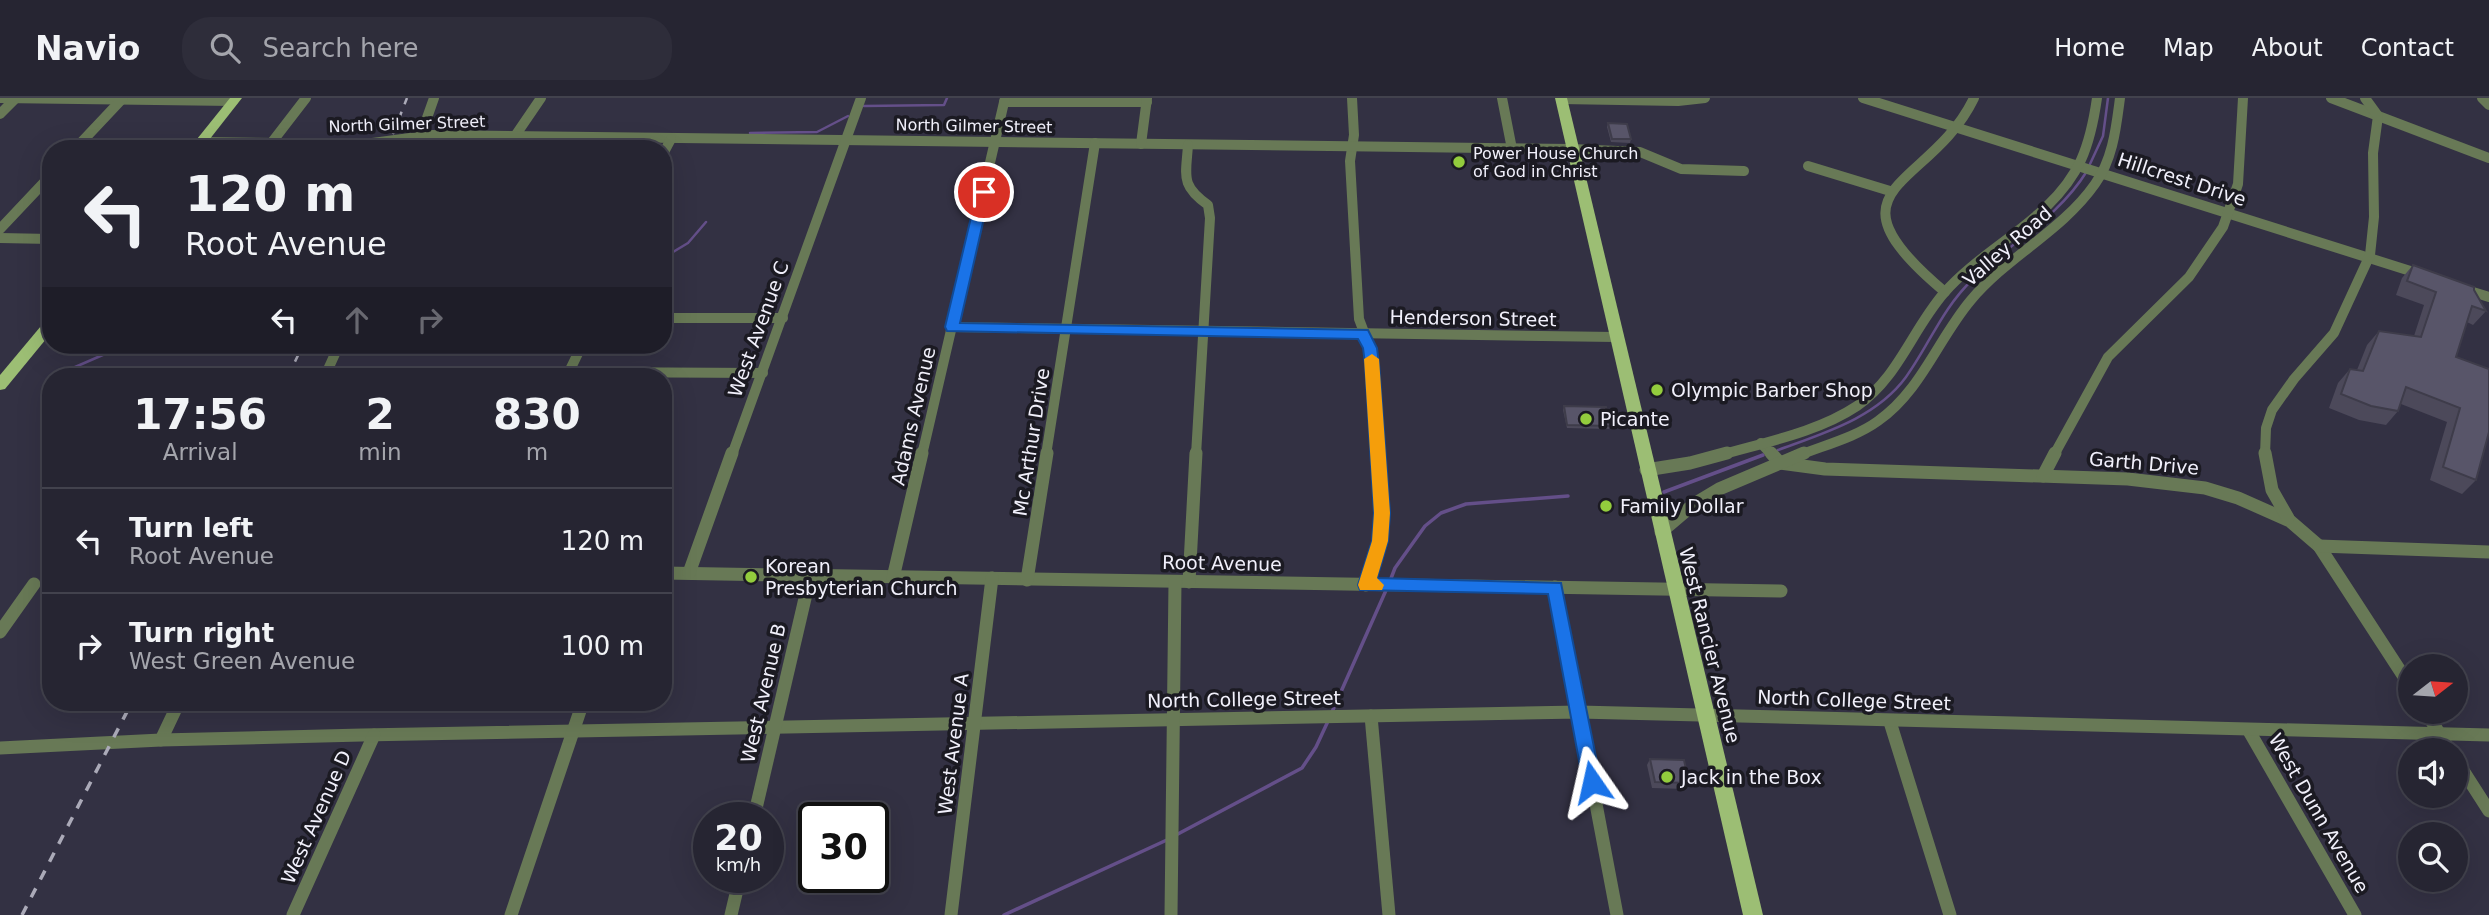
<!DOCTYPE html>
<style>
:root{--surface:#262532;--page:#2e2d3a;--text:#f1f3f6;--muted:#a4a5ac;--line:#42424d}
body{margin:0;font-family:"DejaVu Sans",sans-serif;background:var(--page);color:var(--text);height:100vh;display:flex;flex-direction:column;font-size:26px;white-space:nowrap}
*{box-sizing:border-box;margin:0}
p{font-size:23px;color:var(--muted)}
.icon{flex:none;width:38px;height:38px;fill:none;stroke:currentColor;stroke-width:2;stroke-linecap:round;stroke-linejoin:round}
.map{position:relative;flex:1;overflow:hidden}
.details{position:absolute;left:42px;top:270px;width:630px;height:343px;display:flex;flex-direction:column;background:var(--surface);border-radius:28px;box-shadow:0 7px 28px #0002,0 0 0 2px var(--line)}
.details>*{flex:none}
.top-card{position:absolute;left:42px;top:42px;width:630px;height:214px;border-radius:28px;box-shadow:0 7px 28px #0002,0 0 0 2px var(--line);background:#262532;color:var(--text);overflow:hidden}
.needle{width:46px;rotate:73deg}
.buttons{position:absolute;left:2398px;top:556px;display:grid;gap:14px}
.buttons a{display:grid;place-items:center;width:70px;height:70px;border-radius:50%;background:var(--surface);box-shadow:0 7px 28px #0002,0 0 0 2px var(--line);font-size:35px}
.speed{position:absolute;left:693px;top:704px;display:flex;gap:14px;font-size:35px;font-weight:700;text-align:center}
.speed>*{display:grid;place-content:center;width:91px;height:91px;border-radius:50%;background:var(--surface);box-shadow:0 7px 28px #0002,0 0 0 2px var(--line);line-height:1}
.speed small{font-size:18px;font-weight:400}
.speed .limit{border:4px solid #111;border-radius:10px;background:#fff;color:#111}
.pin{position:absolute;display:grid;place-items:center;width:60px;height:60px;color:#fff;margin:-30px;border:4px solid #fff;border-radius:50%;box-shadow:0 2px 7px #0007}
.me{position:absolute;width:77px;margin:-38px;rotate:349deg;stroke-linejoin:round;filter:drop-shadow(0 0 5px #0008)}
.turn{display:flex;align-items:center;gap:24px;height:147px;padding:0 28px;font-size:32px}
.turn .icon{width:91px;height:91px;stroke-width:2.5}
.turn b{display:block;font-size:49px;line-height:60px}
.lanes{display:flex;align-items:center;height:66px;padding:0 28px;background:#0003;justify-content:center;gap:35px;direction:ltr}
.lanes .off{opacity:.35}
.eta{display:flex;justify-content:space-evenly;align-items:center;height:119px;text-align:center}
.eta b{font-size:42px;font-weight:700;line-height:49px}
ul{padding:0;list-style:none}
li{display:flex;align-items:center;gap:21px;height:105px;padding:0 28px;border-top:2px solid var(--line)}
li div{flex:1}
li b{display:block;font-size:26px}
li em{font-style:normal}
header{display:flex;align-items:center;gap:42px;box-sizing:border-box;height:98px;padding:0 35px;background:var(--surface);border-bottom:2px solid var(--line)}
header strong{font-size:33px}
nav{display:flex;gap:38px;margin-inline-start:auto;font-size:24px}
.search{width:490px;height:63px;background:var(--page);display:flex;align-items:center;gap:18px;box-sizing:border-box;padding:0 24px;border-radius:28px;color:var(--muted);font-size:26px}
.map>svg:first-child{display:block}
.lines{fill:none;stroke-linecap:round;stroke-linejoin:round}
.stream-far1{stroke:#644f89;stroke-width:2.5}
.stream{stroke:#644f89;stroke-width:3.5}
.minor-far1{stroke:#687956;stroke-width:10}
.minor{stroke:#687956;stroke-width:13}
.major{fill:#9cbe74;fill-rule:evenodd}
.rail-far1{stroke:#abaab8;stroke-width:2.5;stroke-dasharray:8 8;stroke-linecap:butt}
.rail{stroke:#abaab8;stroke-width:3.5;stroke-dasharray:10 10;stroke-linecap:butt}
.wall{fill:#4c495a}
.building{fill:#585569;stroke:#3e3c4a;stroke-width:2}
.route{fill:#1a73e8;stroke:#114b97;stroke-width:2}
.slow{fill:#f59e0b}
.poi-dot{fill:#93cc3d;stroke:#1b1a22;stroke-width:2.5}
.labels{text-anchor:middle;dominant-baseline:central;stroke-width:7;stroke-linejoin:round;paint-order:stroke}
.far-street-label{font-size:16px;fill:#f1f0fb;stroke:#1b1a22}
.far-poi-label{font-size:16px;fill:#f1f0fb;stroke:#1b1a22;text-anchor:start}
.street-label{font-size:19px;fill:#f1f0fb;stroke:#1b1a22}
.poi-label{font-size:19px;fill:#f1f0fb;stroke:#1b1a22;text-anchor:start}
</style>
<header>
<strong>Navio</strong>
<div class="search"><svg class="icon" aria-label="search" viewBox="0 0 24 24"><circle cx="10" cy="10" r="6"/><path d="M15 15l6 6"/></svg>Search here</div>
<nav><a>Home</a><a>Map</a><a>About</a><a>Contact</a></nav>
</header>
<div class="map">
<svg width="2489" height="817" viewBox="0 0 2489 817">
<rect width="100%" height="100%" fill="#333143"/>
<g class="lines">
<g class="stream-far1">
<polyline points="864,8 944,7 947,0"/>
<polyline points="750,35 817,34 848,18"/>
<polyline points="2090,66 2103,38 2108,0"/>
<polyline points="663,160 688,145 706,124"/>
<polyline points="59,276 105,256 136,247"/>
<path d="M1778 352C1824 335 1876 320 1906 279 1929 247 1942 211 1972 182 2010 145 2058 120 2087 73"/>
</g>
<g class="stream">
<polyline points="1664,394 1763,357"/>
<polyline points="1390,483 1395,470 1425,428 1441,415 1466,406 1568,398"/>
<polyline points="1332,614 1387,490"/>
<polyline points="1176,737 1302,670 1316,649 1329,621"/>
<polyline points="1004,817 1169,741"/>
</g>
<g class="minor-far1">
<polyline points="0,0 233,3"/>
<polyline points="1352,0 1354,37 1350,63 1359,221 1370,250 1378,357"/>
<polyline points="1502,0 1512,51"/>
<polyline points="1863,0 2423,177"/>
<polyline points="2331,0 2489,60"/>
<polyline points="2482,0 2489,7"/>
<polyline points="1561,1 1678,3 1705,0"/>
<polyline points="1004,4 1147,4"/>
<polyline points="0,16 16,0"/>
<polyline points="515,38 541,0"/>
<polyline points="201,44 365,46 432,37 1572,51 1640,54 1681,71 1744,73"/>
<polyline points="1141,46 1147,0"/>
<path d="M1188 47C1186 78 1180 87 1208 107L1210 120 1196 357"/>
<polyline points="269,48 306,0"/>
<polyline points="75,51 123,0"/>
<polyline points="416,51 434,0"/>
<polyline points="663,56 671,41"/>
<polyline points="1808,68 1890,93"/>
<polyline points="0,131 51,77"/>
<polyline points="0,140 51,141"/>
<polyline points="2460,190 2489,199"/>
<path d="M1945 194C1816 86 1930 92 1974 0"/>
<polyline points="663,220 783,220"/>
<polyline points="952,229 1615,239"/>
<polyline points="569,274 763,275"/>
<polyline points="325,278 339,247"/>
<polyline points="567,278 582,247"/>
<polyline points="1761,345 1772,357"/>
<polyline points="732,357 861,0"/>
<polyline points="922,357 1005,0"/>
<polyline points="1046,357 1095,45"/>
<path d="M1721 357C1766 344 1818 334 1857 308 1898 280 1912 232 1944 195 1985 148 2054 121 2081 62 2090 42 2094 21 2097 0"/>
<path d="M1800 357C1825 347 1856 339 1878 323 1921 293 1938 241 1971 202 2008 158 2062 133 2095 86 2113 61 2116 30 2120 0"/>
<polyline points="2054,357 2108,259 2189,179 2223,129 2238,86 2243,0"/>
<polyline points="2265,357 2266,330 2272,312 2294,281 2334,235 2370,157 2374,119 2373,55 2378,18 2365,0"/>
</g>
<g class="minor">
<polyline points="1771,355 1780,365 1825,371 2128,381 2205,390 2238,400 2290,423 2319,448 2410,588"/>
<polyline points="2265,355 2272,392 2288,420"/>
<polyline points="1646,372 1690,365 1727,355"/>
<polyline points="2043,378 2055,355"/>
<polyline points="1661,434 1694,406 1719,391 1804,355"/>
<polyline points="2319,448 2489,454"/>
<polyline points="663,475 1781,493"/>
<polyline points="689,475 732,355"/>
<polyline points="893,480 922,355"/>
<polyline points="1027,482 1047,355"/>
<polyline points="1189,484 1196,355"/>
<polyline points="1366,487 1380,443 1382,415 1378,355"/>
<polyline points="1555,489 1617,817"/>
<polyline points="0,534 34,486"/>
<polyline points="2426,614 2450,653"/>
<polyline points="1371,618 1389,817"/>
<polyline points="1890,624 1950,817"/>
<polyline points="2249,633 2355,817"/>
<polyline points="161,642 179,604"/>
<polyline points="0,650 161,642 362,637 1579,614 2489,637"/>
<polyline points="2455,660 2489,713"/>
<polyline points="754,719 810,479"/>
<polyline points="293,817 374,637"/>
<polyline points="511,817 583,604"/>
<polyline points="731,817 740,779"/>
<polyline points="951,817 992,480"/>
<polyline points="1171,817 1175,484"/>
</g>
<g class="major">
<polygon points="230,0 242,0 202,51 189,51"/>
<polygon points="1555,0 1567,0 1763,817 1743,817"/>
<polygon points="51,220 51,235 5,291 0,292 0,277 46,222"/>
</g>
<g class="rail-far1">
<polyline points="387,51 407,0"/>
<polyline points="288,278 303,247"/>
</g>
<polyline class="rail" points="22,817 132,604"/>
</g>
<g class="wall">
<polygon points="1608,25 1631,41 1630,45 1611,44 1607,29"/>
<polygon points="2413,167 2474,192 2486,213 2473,227 2467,224 2456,259 2476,382 2462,396 2430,382 2447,324 2401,306 2398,313 2386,327 2359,322 2329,310 2338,285 2350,271 2357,272 2367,247 2379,233 2414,238 2424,207 2396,197 2402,180"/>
<polygon points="1564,308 1610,328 1609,331 1567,330 1563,312"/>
<polygon points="1650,661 1689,685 1686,691 1652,690 1647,667"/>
</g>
<g class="building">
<polygon points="1608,25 1627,26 1631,41 1612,41"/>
<polygon points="2413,167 2474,189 2474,192 2486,213 2472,208 2456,259 2489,271 2489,334 2476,382 2443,369 2460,310 2406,289 2398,313 2371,308 2341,296 2350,271 2363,273 2379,233 2421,239 2436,194 2407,183"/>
<polygon points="1564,308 1606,309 1610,328 1567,327"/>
<polygon points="1650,661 1684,662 1689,685 1655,684"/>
</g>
<polygon class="route" points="984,90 990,94 960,225 1368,232 1377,250 1379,266 1390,415 1388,443 1377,480 1561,485 1601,684 1599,690 1592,693 1585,690 1583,684 1548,496 1360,492 1358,487 1372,443 1374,415 1365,266 1363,250 1358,241 947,233 945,229 977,94"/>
<polygon class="slow" points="1372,256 1379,261 1390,415 1388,443 1377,480 1384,487 1382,492 1360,492 1358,487 1372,443 1374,415 1364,261"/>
<g class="poi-dot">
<circle cx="1459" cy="64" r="7"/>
<circle cx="1657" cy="292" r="7"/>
<circle cx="1586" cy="321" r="7"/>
<circle cx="1606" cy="408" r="7"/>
<circle cx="751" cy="479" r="7"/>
<circle cx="1667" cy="679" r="7"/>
</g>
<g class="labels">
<g class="far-street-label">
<text transform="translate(407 26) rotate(-2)">North Gilmer Street</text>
<text transform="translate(974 28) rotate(1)">North Gilmer Street</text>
</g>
<g class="far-poi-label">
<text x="1473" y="55">Power House Church<tspan x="1473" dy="18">of God in Christ</tspan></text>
</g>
<g class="street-label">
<text transform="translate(2182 81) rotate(18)">Hillcrest Drive</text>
<text transform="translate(2007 148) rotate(-41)">Valley Road</text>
<text transform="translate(1473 220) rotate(1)">Henderson Street</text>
<text transform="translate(758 231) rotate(-70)">West Avenue C</text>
<text transform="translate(913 318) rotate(-77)">Adams Avenue</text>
<text transform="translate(1031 344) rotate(-81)">Mc Arthur Drive</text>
<text transform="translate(2144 365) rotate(5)">Garth Drive</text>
<text transform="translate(1222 465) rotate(1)">Root Avenue</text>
<text transform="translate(1710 547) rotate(76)">West Rancier Avenue</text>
<text transform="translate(763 595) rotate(-77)">West Avenue B</text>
<text transform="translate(1244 601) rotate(-1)">North College Street</text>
<text transform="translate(1854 602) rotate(2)">North College Street</text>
<text transform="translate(953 646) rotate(-83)">West Avenue A</text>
<text transform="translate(2319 715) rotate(60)">West Dunn Avenue</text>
<text transform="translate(316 719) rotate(-66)">West Avenue D</text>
</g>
<g class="poi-label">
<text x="1671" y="292">Olympic Barber Shop</text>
<text x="1600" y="321">Picante</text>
<text x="1620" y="408">Family Dollar</text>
<text x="765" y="468">Korean<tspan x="765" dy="22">Presbyterian Church</tspan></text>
<text x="1681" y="679">Jack in the Box</text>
</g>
</g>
</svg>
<div class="buttons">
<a><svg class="needle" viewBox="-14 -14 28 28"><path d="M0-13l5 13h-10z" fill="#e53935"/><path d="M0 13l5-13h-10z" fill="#a4a5ac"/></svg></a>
<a><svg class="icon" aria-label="sound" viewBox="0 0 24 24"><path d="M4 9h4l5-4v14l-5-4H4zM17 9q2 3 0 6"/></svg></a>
<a><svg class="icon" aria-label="search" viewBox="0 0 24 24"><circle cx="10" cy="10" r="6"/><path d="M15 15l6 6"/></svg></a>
</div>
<div class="speed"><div>20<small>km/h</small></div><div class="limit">30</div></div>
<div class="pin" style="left:984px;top:94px;background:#d93025"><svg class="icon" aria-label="arrive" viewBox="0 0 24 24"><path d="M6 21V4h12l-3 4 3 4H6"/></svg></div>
<svg class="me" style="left:1592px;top:684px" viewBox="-20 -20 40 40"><path d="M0-17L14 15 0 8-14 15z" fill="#1a73e8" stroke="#fff" stroke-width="4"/></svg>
<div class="top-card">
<div class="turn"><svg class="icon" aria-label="left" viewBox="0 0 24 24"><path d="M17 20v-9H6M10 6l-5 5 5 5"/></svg><div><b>120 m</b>Root Avenue</div></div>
<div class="lanes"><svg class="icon" aria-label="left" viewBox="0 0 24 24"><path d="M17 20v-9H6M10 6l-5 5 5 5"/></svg><svg class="icon off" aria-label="ahead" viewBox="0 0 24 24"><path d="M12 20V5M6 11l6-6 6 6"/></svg><svg class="icon off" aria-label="right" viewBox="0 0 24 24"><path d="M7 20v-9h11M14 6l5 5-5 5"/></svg></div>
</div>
<section class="details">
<div class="eta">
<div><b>17:56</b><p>Arrival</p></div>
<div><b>2</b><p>min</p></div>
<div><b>830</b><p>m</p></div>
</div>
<ul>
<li><svg class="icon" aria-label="left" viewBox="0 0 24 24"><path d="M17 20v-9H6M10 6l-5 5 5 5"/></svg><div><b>Turn left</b><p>Root Avenue</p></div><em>120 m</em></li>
<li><svg class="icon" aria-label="right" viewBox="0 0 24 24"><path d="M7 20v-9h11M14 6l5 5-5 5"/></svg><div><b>Turn right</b><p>West Green Avenue</p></div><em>100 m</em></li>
</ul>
</section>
</div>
